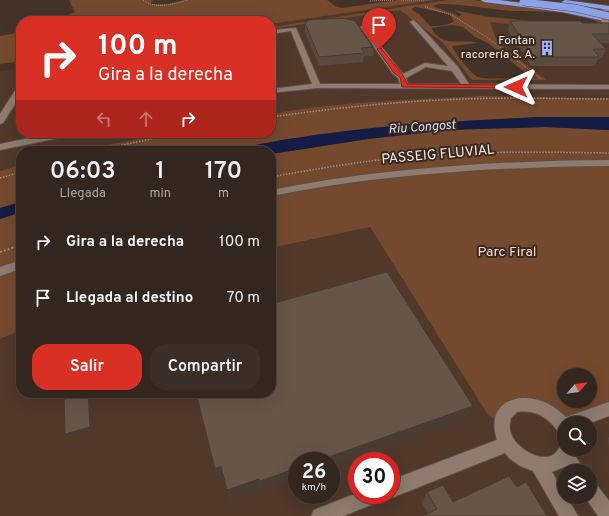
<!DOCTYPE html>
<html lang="es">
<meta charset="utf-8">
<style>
:root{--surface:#33261f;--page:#3b2e28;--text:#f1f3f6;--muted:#a9a5a4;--line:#4e433d;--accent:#d93025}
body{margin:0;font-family:Overpass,sans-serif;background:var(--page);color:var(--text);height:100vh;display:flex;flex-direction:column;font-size:15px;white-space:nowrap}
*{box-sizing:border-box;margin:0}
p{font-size:13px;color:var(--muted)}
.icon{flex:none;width:22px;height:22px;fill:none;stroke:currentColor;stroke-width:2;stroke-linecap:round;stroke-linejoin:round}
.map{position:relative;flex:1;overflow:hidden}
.drawer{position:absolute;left:16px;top:146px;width:260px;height:252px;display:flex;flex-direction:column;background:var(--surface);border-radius:16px;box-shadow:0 4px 16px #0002,0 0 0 1px var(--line)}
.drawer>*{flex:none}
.top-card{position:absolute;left:16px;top:16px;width:260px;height:122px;border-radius:16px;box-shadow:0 4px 16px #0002,0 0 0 1px var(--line);background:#d93025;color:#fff;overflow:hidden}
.needle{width:26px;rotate:62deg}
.tools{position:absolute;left:557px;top:368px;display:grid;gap:8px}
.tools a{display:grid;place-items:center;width:40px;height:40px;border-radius:50%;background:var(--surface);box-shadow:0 4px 16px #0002,0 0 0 1px var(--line);font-size:20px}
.speed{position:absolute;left:288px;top:452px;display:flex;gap:8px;font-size:20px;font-weight:700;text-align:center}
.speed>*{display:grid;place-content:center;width:52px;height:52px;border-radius:50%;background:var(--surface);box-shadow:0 4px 16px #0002,0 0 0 1px var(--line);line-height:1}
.speed small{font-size:10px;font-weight:400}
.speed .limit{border:6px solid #d22;background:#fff;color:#111}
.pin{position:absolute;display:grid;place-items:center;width:34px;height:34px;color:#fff;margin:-41px -17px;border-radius:50% 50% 50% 0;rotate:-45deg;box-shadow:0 0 4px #0007}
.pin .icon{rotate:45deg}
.me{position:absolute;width:44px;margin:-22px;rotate:270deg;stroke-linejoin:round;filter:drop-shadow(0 0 3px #0008)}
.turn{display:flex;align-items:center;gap:14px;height:84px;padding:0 16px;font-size:18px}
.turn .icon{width:52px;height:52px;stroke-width:2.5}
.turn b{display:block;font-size:28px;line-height:34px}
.lanes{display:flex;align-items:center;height:38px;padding:0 16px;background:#0003;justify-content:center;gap:20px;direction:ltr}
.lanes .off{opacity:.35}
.eta{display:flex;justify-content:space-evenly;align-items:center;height:68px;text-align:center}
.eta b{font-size:24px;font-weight:600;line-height:28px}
.cta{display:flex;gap:8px;margin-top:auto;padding:8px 16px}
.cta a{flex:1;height:46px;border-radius:16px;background:var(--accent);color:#fff;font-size:16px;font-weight:600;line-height:46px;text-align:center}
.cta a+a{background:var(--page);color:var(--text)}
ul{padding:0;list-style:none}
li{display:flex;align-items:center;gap:12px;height:56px;padding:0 16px}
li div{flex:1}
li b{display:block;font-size:15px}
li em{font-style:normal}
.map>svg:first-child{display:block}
.built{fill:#50392b;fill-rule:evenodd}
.green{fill:#74492e;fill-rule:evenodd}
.water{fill:#151d46}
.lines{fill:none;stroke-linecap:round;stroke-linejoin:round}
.minor-casing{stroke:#5f5147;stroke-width:2}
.highway-casing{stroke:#5f5147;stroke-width:2}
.path-far2{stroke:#9c8e86;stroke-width:1;stroke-dasharray:1 1;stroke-linecap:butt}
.path-far1{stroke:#9c8e86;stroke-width:1.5;stroke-dasharray:1.5 1.5;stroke-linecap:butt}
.path{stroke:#9c8e86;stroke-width:2;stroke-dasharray:2 2;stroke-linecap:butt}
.minor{fill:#8f7b6f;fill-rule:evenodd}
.highway{fill:#8da1e8;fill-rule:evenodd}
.highway-bridge-casing{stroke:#5f5147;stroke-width:8;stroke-linecap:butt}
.highway-bridge{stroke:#8da1e8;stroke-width:7}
.wall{fill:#59493f}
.shaded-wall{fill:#483c33}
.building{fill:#675549;stroke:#483c33}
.route{fill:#d93025;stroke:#8d1f18}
.labels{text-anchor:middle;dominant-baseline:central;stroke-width:4;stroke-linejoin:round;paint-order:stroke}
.far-poi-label{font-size:12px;fill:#f4e9e2;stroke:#3a291f;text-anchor:end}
.far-water-label{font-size:13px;font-style:italic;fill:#d4defd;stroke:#3a291f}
.street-label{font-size:14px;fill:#f4e9e2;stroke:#3a291f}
.park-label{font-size:14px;fill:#f9d9c6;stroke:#3a291f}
</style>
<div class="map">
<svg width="609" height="516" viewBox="0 0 609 516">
<rect width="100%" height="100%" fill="#443329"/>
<g class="built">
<polygon points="434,0 448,0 271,27 271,24"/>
<polygon points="543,0 609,0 609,8 560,2"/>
<polygon points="400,10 443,43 472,80 545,80 497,42 489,22 523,26 609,28 609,98 481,96 351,104 271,114 271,29"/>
<polygon points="21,68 21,133 168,133 77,151 21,151 21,165 0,171 0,71"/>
<path d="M370 227 488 415 519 404 564 425V449H590V423L609 409V516H0V339L21 330V393H271V248ZM297 461H331V495H297ZM357 461H391V495H357ZM564 471H590V497H564Z"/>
</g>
<g class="green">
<polygon points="69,0 153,0 150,4 167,4 184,0 327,0 335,6 342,8 398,0 434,0 271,24 271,21 53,21 75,12"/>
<path d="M448 0H473L577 14 589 16 609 26H523L490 22 497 42 546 80H472L443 43 400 10 271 29V27ZM439 4C463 4 488 9 512 11 535 12 580 10 599 23L580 25 529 21 483 16 454 10 462 15 459 16 433 6ZM416 7 448 14 451 16 454 21C448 26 437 26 430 26L419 14 412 10V8ZM452 25 463 27 475 37 488 43 528 75C518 78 487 80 478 77 471 74 455 53 452 46L478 43C460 37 445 50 431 28Z"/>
<polygon points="21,32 21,61 0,64 0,36"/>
<path d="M481 96 609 98V117H540L409 124 288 139 226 151H77L168 133H271V114C340 101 411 100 481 96Z"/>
<path d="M545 127 609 130V409L564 423 519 404 501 423 488 415 370 227 271 248V154L368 139 447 130ZM564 375H590V401H564Z"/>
<polygon points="21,165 21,202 0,208 0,171"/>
<polygon points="21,212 21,330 0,339 0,219"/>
</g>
<g class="water">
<path d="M540 117H609V130L545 127 447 130 368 139 271 154V151H226C247 147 268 142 289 139 372 125 456 121 540 117Z"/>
<polygon points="21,202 21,212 0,219 0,208"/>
</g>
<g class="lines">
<defs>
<g id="minor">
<polygon points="609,7 609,11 603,13 602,16 609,21 609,26 602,22 596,16 598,11"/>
<path d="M413 20 415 21 458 67 469 84 609 85V89L317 88 271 93V89L312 84 291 31 271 34V30L296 28 320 84H400L398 78 393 74 360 27 363 25 365 26 403 74 425 63 448 66 411 23 410 22ZM426 67 452 71 461 84H408L406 78Z"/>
<polygon points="18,86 21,86 21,95 3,123 0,124 0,114"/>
<polygon points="55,133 74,133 69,136 0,150 0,144"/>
<path d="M609 160V166C495 167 383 174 271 196V190C383 168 495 161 609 160Z"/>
<polygon points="21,260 21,269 0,276 0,267"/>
<path d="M521 398C539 397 554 405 566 417L609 402V416L590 423H564V434C558 432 556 429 552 424 542 414 532 410 517 412L511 418C510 422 509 427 510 430 513 446 536 461 551 456 557 454 559 446 564 443V449H576L574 454 585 471H567L564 467 552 472 564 493V497H567L578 516H559L533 471 520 466 509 458 505 453 391 498 385 495H391V480L497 440C490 418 497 401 521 398Z"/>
<polygon points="590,481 596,484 609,501 609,516 598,516 585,497 590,497"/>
<polygon points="357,493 357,495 384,495 381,501 343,516 311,516 314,510"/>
</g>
<g id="highway">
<polygon points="481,0 499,0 562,8 603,18 600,20 562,12 484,2"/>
<polygon points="565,0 609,6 609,10 563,3 562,2"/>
</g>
</defs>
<use href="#minor" class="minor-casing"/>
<use href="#highway" class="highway-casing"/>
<g class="path-far2">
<path d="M143 0C157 10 173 4 188 0"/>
<polyline points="401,0 424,0"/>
<polyline points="370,1 394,0"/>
<polyline points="425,7 452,15 488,38 541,79"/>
</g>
<g class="path-far1">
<path d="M271 117C335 108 399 101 464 99 512 97 561 99 609 99"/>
<polyline points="95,151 179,133"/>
<path d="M271 177C320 168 369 160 418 156 481 151 545 152 609 153"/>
<polyline points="0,178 21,172"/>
</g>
<polyline class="path" points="0,252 21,245"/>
<use href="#minor" class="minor"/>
<use href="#highway" class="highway"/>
<defs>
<polyline id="highway-bridge" points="523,2 575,8 609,16"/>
</defs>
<use href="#highway-bridge" class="highway-bridge-casing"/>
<use href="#highway-bridge" class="highway-bridge"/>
</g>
<g class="wall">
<polygon points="510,21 582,23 609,23 609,43 600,43 606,49 602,58 598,59 595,66 531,66 508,30"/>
<polygon points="305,23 373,47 373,56 364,56 363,62 319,66 305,32"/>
<polygon points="467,418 261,492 261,490 230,501 224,478 218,480 215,469"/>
<polygon points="609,437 609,451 608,438"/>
<polygon points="517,487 547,516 428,513 422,503 427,492 453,502"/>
</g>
<g class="shaded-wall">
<polygon points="88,393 89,393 92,430 67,437 65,434"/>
<polygon points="473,406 467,418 331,467 331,461 317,461"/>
<polygon points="221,466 224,478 218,480 215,469"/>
<polygon points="297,468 297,480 261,492 260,481"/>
<polygon points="259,479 261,490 230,501 227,490"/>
</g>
<g class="building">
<polygon points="343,18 355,21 373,47 361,48 364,53 319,57 305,23 309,20"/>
<polygon points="510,21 580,21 582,23 609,23 609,34 592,34 606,49 593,49 599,57 534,57"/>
<polygon points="387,272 473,406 317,461 297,461 297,468 260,481 259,479 227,490 221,466 215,469 196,393 271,393 271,304"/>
<polygon points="64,393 88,393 90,427 65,434"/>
<polygon points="509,476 517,487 526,482 547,516 423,516 437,509 427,492 443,485 453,502"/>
</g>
<path class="route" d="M379 48H381C388 58 405 74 407 84L516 85 519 87 516 88 402 87 400 77 394 73 377 49Z"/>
<defs>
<symbol id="building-bare" viewBox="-9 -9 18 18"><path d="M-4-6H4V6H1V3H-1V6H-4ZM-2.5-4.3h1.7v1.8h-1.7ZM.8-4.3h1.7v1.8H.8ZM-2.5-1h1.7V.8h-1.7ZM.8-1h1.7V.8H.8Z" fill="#9eb4fd" stroke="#3a291f" stroke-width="2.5" paint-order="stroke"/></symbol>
</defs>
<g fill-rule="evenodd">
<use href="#building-bare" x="536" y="37" width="22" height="22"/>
</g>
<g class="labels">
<g class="far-poi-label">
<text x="535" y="41">Fontan<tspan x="535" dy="14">racorería S. A.</tspan></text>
</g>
<g class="far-water-label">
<text transform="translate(422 128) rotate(-4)">Riu Congost</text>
</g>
<g class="street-label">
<text transform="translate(438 155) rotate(-5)">PASSEIG FLUVIAL</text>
</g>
<g class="park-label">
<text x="507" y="252">Parc Firal</text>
</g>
</g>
</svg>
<div class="tools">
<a><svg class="needle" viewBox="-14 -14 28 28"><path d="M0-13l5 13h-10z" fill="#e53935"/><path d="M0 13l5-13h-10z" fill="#a9a5a4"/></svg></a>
<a><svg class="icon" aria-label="search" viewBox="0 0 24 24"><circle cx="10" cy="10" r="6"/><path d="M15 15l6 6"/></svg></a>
<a><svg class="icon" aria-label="layers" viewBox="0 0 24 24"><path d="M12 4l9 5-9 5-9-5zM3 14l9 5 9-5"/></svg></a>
</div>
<div class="speed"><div>26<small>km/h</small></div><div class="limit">30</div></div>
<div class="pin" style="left:379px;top:49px;background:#d93025"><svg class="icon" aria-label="arrive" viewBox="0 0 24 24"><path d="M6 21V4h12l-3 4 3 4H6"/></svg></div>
<svg class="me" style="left:516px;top:87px" viewBox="-20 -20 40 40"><path d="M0-17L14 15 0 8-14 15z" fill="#d93025" stroke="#fff" stroke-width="4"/></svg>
<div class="top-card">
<div class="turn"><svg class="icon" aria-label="right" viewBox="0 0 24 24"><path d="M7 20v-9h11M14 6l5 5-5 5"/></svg><div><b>100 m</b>Gira a la derecha</div></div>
<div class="lanes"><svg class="icon off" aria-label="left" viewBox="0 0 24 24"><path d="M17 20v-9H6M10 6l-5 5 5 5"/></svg><svg class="icon off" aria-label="ahead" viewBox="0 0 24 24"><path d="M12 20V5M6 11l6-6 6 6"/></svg><svg class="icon" aria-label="right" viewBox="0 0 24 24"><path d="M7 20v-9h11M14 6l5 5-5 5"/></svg></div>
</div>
<section class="drawer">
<div class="eta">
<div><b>06:03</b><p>Llegada</p></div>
<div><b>1</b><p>min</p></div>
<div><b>170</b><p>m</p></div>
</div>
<ul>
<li><svg class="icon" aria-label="right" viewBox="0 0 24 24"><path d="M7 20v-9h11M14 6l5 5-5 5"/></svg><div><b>Gira a la derecha</b></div><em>100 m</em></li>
<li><svg class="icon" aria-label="arrive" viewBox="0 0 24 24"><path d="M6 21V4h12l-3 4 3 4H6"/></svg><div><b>Llegada al destino</b></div><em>70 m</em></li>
</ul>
<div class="cta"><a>Salir</a><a>Compartir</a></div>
</section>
</div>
